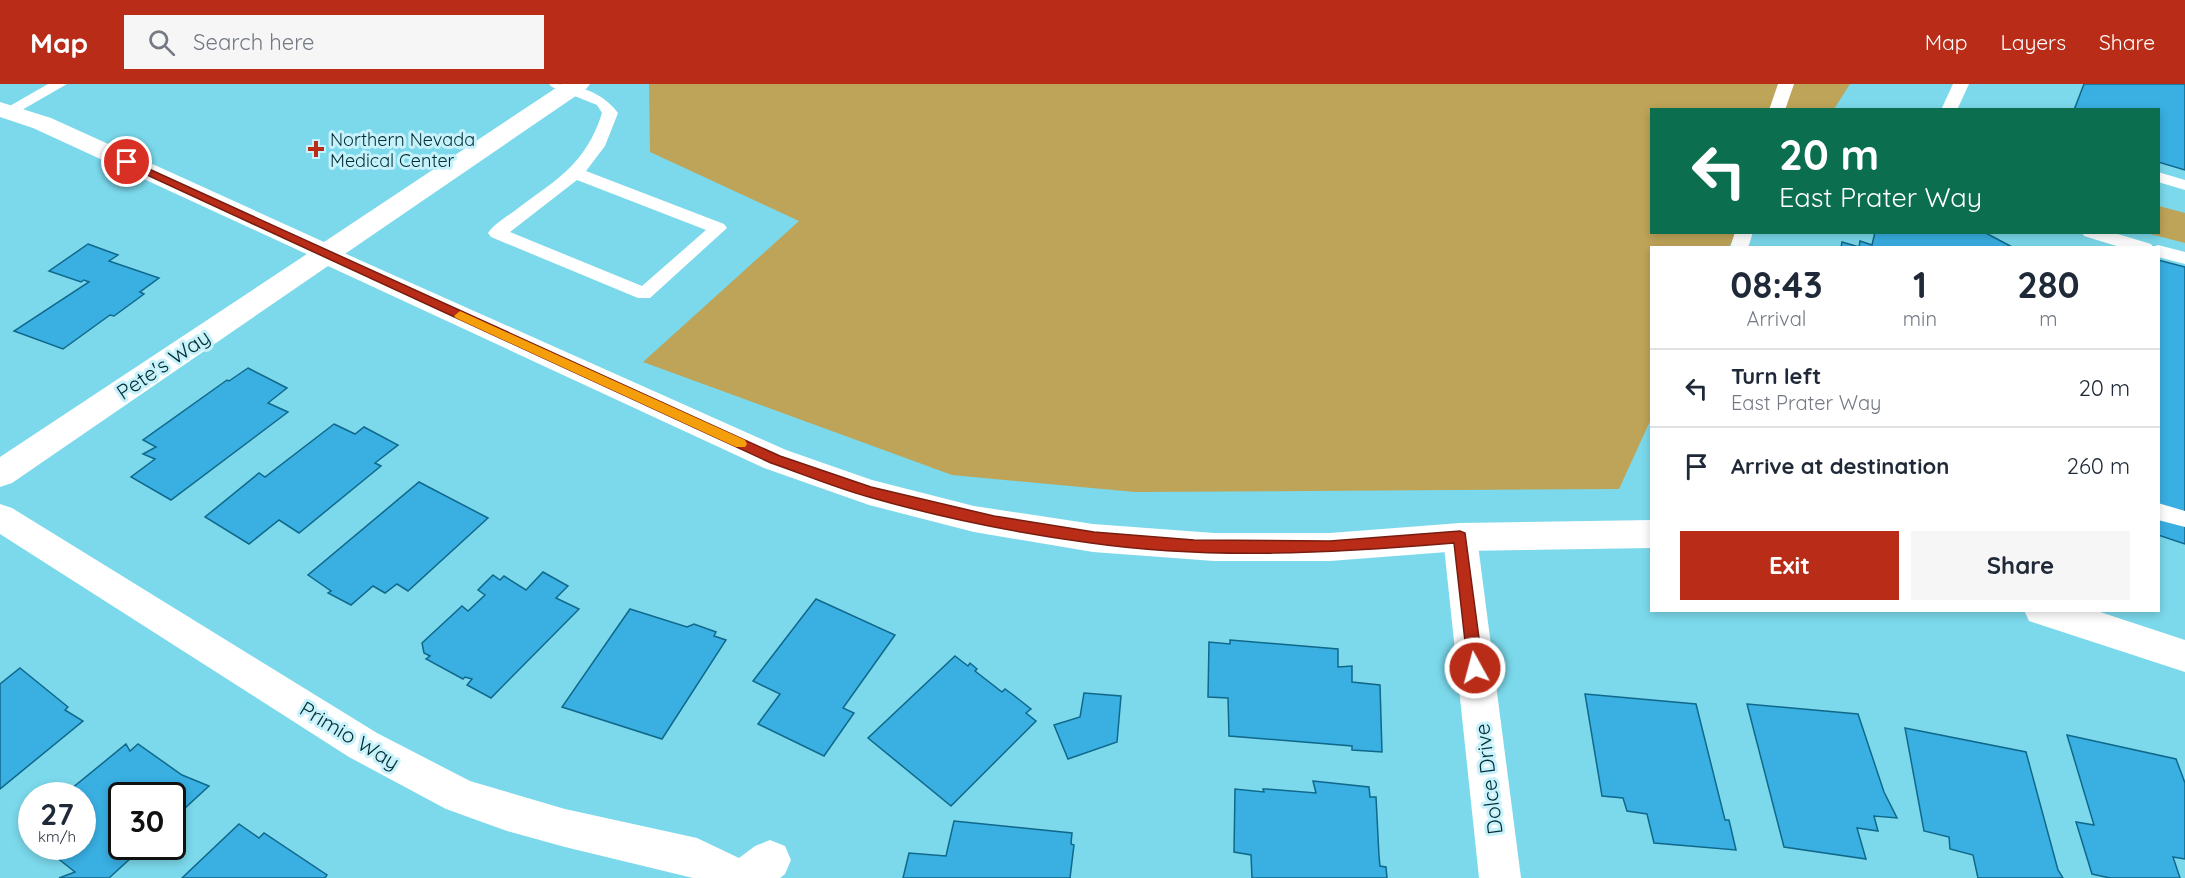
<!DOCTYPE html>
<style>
:root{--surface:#fff;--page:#f6f6f7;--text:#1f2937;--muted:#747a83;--line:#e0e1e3;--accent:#b82c18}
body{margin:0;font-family:Quicksand,sans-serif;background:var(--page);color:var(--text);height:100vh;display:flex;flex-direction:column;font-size:22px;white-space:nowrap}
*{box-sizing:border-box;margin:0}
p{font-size:20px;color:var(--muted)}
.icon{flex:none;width:33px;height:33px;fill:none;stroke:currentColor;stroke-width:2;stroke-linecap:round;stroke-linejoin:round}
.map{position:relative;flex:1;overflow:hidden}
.drawer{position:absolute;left:1650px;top:162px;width:510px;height:366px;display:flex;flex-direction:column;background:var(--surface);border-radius:0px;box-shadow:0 3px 9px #0003}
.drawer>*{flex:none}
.banner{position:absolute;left:1650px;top:24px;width:510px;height:126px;border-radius:0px;box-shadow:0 3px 9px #0003;background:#0b6e4f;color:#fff;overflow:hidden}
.speed{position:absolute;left:18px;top:698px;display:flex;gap:12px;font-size:30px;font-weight:700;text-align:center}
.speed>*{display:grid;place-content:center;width:78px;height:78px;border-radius:50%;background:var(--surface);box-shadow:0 3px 9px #0003;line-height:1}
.speed small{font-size:15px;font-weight:400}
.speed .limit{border:3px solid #111;border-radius:9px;background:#fff;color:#111}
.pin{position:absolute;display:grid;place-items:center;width:51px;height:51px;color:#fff;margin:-26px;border:3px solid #fff;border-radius:50%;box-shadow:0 2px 6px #0007}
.me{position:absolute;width:66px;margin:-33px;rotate:353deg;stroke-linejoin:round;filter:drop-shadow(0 0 4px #0008)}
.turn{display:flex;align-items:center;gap:21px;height:126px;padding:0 30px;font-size:27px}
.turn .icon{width:78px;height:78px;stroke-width:2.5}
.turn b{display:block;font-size:42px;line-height:51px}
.eta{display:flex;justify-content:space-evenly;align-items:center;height:102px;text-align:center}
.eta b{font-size:36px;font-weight:800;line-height:42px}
.cta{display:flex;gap:12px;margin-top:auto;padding:12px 30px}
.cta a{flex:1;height:69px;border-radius:0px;background:var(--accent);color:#fff;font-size:24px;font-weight:800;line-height:69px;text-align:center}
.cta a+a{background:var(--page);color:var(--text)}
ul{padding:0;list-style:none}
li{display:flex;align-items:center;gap:18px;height:78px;padding:0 30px;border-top:2px solid var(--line)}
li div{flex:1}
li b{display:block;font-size:22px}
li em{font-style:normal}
header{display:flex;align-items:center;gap:36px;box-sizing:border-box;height:84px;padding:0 30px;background:var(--accent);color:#fff}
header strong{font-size:28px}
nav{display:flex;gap:33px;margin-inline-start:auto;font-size:21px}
.search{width:420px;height:54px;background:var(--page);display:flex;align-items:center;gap:15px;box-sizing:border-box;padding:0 21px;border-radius:0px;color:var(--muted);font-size:22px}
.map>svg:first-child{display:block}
.green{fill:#bea458}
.building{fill:#39afe2;stroke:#10688b;stroke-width:1.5}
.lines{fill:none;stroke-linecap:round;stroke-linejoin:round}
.service{fill:#fff;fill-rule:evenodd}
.minor{fill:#fff;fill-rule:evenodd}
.tertiary{fill:#fff;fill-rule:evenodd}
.route{fill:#b82c18;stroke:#781d10;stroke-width:1.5}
.slow{fill:#f59e0b}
.poi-dot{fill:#b82c18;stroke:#c7f2fb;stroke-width:2}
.labels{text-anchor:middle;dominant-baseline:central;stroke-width:6;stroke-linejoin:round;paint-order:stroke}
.far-poi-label{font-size:18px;fill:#022e35;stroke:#c7f2fb;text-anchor:start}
.street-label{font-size:21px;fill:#022e35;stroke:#c7f2fb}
</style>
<header>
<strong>Map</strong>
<div class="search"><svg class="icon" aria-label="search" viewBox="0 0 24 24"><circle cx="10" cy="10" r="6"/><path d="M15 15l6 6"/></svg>Search here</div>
<nav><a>Map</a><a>Layers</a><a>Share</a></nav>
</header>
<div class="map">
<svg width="2185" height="794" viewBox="0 0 2185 794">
<rect width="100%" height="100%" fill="#7bd9eb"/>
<g class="green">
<polygon points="649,0 1850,0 1834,25 1652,26 1652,148 1736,149 1729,163 1652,164 1651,335 1619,405 1135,408 952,391 643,278 799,137 650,68"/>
<polygon points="2159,122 2185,129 2185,159 2146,149 2158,148"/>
</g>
<g class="building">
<polygon points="2084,0 2185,0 2185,86 2158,78 2158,26 2074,26"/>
<polygon points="1875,148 1984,148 2014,164 1841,164 1842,158 1859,163 1860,157 1872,161"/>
<polygon points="88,160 118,171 109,177 159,194 140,208 144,210 140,213 114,232 110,231 63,265 14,247 89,198 84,196 81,198 49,187"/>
<polygon points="2158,176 2185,183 2185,460 2158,451"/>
<polygon points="248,284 287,304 268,319 288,328 171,416 131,393 155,375 143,370 156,363 143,356 227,296 229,297"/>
<polygon points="334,340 355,350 364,343 398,361 375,379 381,382 299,449 279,436 249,460 205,433 259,389 265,393"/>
<polygon points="419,398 488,434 408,507 397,500 385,509 373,502 351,521 328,509 331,507 308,491"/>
<polygon points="543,488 568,502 556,514 579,525 491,614 467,601 472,595 465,593 463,595 426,575 430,572 424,569 422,559 462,522 468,527 485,511 478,506 493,491 500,496 504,492 526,506"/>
<polygon points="816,515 895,551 843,624 854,629 824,672 758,640 780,610 753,597"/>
<polygon points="630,525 687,543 694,540 716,548 714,552 726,556 662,655 562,623"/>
<polygon points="1230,556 1338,565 1338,583 1352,582 1352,598 1380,601 1382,668 1352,666 1352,662 1229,652 1228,614 1208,613 1209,558 1230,560"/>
<polygon points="955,572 968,582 970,579 977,585 975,587 1002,608 1005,605 1012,610 1031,625 1026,629 1036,637 951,722 868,654"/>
<polygon points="20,584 68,623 65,626 83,637 0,705 0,600"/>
<polygon points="1084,609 1121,612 1117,658 1068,675 1054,641 1080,633"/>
<polygon points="1585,610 1696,620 1725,736 1729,736 1736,766 1654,759 1647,730 1627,727 1623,714 1602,712"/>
<polygon points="1747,620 1858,630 1884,708 1897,734 1874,732 1878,747 1857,744 1866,775 1784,763"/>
<polygon points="1905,644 2026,668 2058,786 2063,794 1978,794 1973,771 1950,765 1949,753 1924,747"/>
<polygon points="2067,651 2176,675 2185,699 2185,775 2173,773 2180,794 2110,794 2092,790 2076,738 2094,741"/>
<polygon points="126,660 130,667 138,660 182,691 209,702 172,736 172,711 122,711 122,762 144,762 109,794 59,794 75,788 42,762 82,762 82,711 74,711 71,705"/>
<polygon points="1313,697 1369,703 1370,713 1376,713 1379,772 1380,782 1386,783 1387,794 1252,794 1251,771 1234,768 1235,705 1264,708 1263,705 1267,705 1316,709"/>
<polygon points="954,737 1072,749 1071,760 1074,761 1070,794 903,794 909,769 946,772"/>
<polygon points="239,740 259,754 264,749 327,791 325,794 182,794"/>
</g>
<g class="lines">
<g class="service">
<polygon points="48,0 67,0 15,30 3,30 1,27"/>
<path d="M549 0C576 0 602 7 618 29L605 62 586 87 724 140 727 144 650 214H638L491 153 488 149C495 139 508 132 517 125 557 95 586 80 602 29L597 21 552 3ZM577 96 706 146 642 202 510 148Z"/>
<polygon points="1778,0 1794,0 1785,26 1769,26"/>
<polygon points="1953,0 1969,0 1957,26 1941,26"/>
<polygon points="2158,88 2185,96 2185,106 2158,98"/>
<polygon points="1735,148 1753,148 1748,164 1730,164"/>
<polygon points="2082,148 2111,148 2151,160 2153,163 2158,161 2185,168 2185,180 2158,173 2158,164 2123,164 2084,152"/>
<polygon points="2158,419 2185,427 2185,443 2158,436"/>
</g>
<g class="minor">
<polygon points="562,0 590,0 586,5 336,176 326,179 33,44 0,33 0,18 51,34 324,158"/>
<polygon points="0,420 12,424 377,649 470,697 565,725 697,754 739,774 755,762 770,756 785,762 791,776 785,790 780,794 693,794 565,763 507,747 446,725 349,673 0,450"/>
<polygon points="1460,439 1472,443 1477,453 1521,794 1479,794 1443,453 1448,443"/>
</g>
<g class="tertiary">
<polygon points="326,161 786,366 872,396 974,422 1093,440 1214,449 1330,449 1460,439 1652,436 1652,464 1460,467 1330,477 1214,477 1093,468 974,448 869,421 764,384 328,182 12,399 0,403 0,373 316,164"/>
<polygon points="2024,526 2094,526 2185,556 2185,588 2029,537"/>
</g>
</g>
<path class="route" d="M127 75 780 372 871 403 994 432 1094 448 1194 456 1330 457 1460 447 1465 449 1483 584 1481 588 1475 590 1470 588 1468 584 1454 459C1334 469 1211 476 1091 459 1017 449 942 434 869 413 836 404 803 390 771 379L123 80 121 78Z"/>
<polygon class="slow" points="460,227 745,356 747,360 745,363 736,363 456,234 454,232"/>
<path class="poi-dot" d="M313 56h6v6h6v6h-6v6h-6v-6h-6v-6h6z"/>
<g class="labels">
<g class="far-poi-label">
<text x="330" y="55">Northern Nevada<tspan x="330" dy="21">Medical Center</tspan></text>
</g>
<g class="street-label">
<text transform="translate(163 280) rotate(-34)">Pete's Way</text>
<text transform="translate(350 651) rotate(31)">Primio Way</text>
<text transform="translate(1488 695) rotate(-97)">Dolce Drive</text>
</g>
</g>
</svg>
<div class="speed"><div>27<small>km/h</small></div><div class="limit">30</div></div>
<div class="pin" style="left:127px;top:78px;background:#d93025"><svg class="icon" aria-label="arrive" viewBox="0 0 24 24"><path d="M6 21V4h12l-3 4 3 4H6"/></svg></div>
<svg class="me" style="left:1475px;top:584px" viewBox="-20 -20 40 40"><circle r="17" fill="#b82c18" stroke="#fff" stroke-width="3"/><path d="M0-11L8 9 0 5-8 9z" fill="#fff"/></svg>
<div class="banner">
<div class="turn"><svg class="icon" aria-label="left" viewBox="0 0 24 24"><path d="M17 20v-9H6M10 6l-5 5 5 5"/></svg><div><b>20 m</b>East Prater Way</div></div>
</div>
<section class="drawer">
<div class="eta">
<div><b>08:43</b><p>Arrival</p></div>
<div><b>1</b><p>min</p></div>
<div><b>280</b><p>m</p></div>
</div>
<ul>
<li><svg class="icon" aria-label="left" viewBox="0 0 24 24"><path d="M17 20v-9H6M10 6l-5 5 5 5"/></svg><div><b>Turn left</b><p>East Prater Way</p></div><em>20 m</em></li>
<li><svg class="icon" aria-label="arrive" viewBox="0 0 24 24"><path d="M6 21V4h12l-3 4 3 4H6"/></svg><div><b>Arrive at destination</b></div><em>260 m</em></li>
</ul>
<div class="cta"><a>Exit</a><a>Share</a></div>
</section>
</div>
